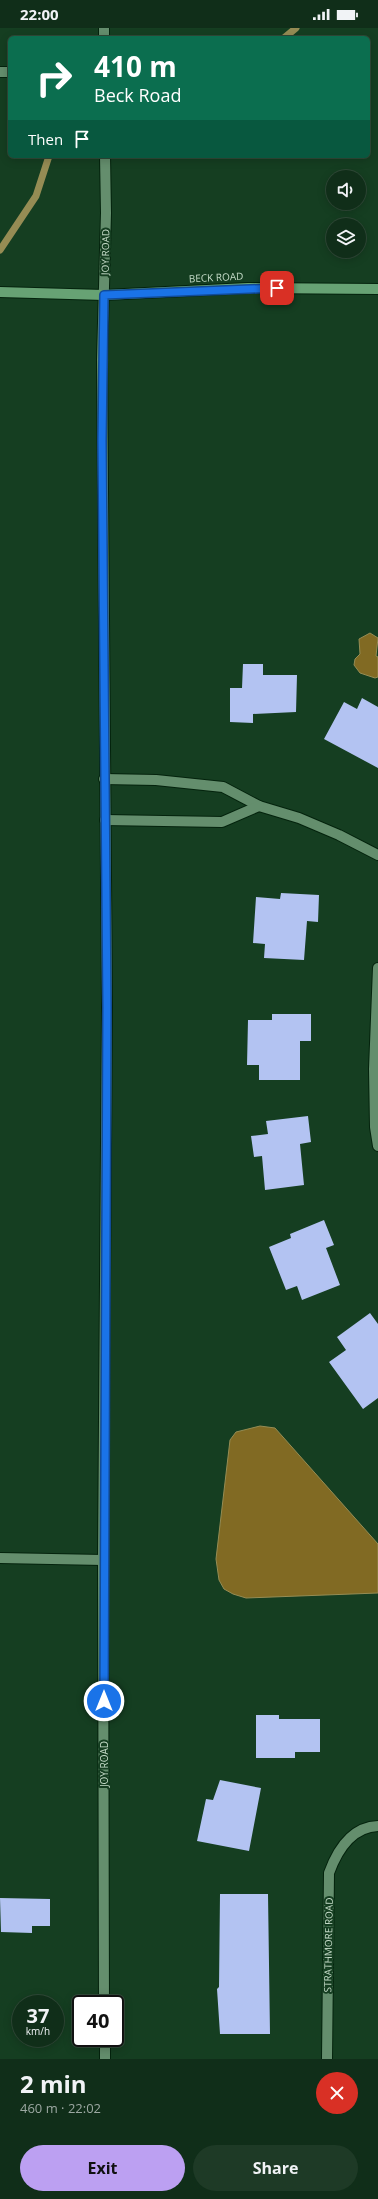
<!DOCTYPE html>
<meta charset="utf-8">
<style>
:root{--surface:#102e19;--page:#1e3a26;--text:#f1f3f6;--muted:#9ca8a2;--line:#304a38;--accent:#bca0f2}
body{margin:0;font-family:"Open Sans",sans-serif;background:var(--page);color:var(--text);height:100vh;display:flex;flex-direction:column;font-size:15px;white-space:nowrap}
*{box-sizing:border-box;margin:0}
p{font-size:13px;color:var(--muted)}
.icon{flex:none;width:22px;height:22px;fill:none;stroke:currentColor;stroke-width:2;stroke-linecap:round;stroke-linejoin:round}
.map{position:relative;height:2031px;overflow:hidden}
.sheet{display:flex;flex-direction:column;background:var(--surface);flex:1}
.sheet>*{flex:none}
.banner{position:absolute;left:8px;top:8px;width:362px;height:122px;border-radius:6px;box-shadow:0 2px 10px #0003,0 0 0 1px var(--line);background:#0b6e4f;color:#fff;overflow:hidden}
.fabs{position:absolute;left:326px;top:142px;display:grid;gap:8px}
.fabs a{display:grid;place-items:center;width:40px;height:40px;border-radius:50%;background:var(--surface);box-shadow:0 2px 10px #0003,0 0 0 1px var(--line);font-size:20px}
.speed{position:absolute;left:12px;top:1967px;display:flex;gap:8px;font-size:20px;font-weight:700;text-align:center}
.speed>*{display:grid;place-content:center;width:52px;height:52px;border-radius:50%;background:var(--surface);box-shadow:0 2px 10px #0003,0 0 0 1px var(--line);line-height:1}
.speed small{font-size:10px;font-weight:400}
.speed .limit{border:2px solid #111;border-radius:6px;background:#fff;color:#111}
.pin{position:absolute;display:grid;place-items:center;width:34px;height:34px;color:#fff;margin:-17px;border-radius:8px;box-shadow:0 2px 6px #0006}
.me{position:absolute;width:44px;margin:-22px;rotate:0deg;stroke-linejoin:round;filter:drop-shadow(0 0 3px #0008)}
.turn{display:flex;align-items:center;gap:14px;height:84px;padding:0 20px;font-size:18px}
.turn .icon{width:52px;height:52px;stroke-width:2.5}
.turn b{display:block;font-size:28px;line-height:34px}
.then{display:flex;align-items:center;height:38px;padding:0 20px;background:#0003;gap:8px;font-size:15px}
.round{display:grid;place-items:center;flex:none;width:42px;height:42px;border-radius:21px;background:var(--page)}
.overview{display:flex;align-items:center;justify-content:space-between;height:68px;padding:0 20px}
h1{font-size:24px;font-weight:700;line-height:30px}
.cta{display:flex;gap:8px;margin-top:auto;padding:8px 20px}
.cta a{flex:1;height:46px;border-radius:24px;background:var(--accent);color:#111;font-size:16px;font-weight:700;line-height:46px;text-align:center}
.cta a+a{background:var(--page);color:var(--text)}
.status{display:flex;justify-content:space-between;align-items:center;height:28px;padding:0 20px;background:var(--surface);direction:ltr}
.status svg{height:11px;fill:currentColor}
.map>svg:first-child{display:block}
.water{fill:#816a23;stroke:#958c54}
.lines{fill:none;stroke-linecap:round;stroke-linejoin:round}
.stream{stroke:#958c54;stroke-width:7}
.building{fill:#b3c3f2}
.minor-casing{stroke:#04230d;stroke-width:12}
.major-casing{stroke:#04230d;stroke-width:12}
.minor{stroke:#648e6d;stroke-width:10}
.major{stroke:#67a274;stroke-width:10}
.route-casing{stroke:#114b97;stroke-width:10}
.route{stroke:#1a73e8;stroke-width:7}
.labels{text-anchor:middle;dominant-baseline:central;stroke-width:4;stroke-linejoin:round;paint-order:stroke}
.street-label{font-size:10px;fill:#c5dbc8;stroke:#153e21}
</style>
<div class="status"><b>22:00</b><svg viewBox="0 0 49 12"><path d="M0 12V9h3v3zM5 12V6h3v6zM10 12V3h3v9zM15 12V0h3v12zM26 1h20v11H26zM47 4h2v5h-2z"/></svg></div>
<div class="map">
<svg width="378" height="2031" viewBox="0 0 378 2031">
<rect width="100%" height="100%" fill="#153e21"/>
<g class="water">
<polygon points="370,605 378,610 376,628 378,629 378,649 375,650 360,645 354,637 355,631 360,626 359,611"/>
<polygon points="260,1398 275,1400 378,1516 378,1565 246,1570 233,1566 224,1561 219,1552 216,1531 230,1412 236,1404"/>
</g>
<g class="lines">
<g class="stream">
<polyline points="284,10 296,0"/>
<polyline points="0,222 36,168 49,128"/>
</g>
</g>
<g class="building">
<polygon points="243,636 263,636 263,647 297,647 296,684 253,686 253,695 230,694 230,660 242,660"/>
<polygon points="362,670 378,679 378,740 324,711 344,674 357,681"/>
<polygon points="281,865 319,867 318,894 307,893 304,932 264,930 265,916 253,915 256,869 280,871"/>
<polygon points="272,986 311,986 311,1013 300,1013 300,1052 259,1052 259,1037 247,1037 248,992 272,992"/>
<polygon points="308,1088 311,1114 300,1116 304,1157 265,1162 262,1128 254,1129 251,1108 268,1106 266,1093"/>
<polygon points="324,1192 334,1217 326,1220 340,1257 302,1272 297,1258 286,1262 269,1219 291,1210 290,1206"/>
<polygon points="370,1285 378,1296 378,1370 363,1381 329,1334 346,1322 337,1309"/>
<polygon points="256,1687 279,1687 279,1691 320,1691 320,1724 295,1724 295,1730 256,1730"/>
<polygon points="220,1752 261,1760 249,1823 197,1813 206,1771 213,1772"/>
<polygon points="220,1866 268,1866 270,2006 220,2006 217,1961 219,1959"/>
<polygon points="0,1870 50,1871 50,1898 32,1898 32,1905 1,1904"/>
</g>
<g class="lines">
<defs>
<g id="minor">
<polyline points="104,0 104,10"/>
<polyline points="0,44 10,44"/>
<polyline points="104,751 156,752 223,759 259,778 299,790 339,807 378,827"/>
<polyline points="105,792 222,794 259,778"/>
<polyline points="378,940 374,1041 375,1099 378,1118"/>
<polyline points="0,1530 103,1532"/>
<polyline points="104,1976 103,1532 107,979 102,332 106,185 105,128"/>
<polyline points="105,2010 105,2031"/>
<path d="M327 2031 329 1845C337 1823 351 1799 378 1798"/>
</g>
<polyline id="major" points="0,264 104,267 248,260 378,261"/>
</defs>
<use href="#minor" class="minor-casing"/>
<use href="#major" class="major-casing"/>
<use href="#minor" class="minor"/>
<use href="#major" class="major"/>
</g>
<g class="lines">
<defs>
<polyline id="route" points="104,1673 107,979 102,412 104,267 277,260"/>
</defs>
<use href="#route" class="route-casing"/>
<use href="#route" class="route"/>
</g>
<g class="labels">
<g class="street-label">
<text transform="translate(105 224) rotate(-89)">JOY ROAD</text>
<text transform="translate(216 249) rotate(-3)">BECK ROAD</text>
<text transform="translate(104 1736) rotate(-90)">JOY ROAD</text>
<text transform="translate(328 1917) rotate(-89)">STRATHMORE ROAD</text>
</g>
</g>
</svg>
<div class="fabs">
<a><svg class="icon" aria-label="sound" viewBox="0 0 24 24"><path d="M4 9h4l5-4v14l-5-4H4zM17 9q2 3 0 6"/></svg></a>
<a><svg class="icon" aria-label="layers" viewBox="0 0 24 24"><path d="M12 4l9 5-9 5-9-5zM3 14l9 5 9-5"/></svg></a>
</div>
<div class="speed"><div>37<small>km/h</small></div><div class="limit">40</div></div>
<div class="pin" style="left:277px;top:260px;background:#d93025"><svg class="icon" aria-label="arrive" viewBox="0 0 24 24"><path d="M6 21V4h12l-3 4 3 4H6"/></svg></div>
<svg class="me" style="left:104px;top:1673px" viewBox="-20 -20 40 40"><circle r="17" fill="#1a73e8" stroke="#fff" stroke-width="3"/><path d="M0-11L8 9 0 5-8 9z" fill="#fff"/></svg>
<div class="banner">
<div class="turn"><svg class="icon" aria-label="right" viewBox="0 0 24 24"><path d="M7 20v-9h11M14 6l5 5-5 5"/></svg><div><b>410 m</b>Beck Road</div></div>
<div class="then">Then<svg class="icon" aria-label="arrive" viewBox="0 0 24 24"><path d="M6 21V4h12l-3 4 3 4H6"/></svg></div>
</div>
</div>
<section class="sheet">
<div class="overview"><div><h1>2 min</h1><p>460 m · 22:02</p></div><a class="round" style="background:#d93025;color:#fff"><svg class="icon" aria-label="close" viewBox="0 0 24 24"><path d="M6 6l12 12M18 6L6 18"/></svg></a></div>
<div class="cta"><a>Exit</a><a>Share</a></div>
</section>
